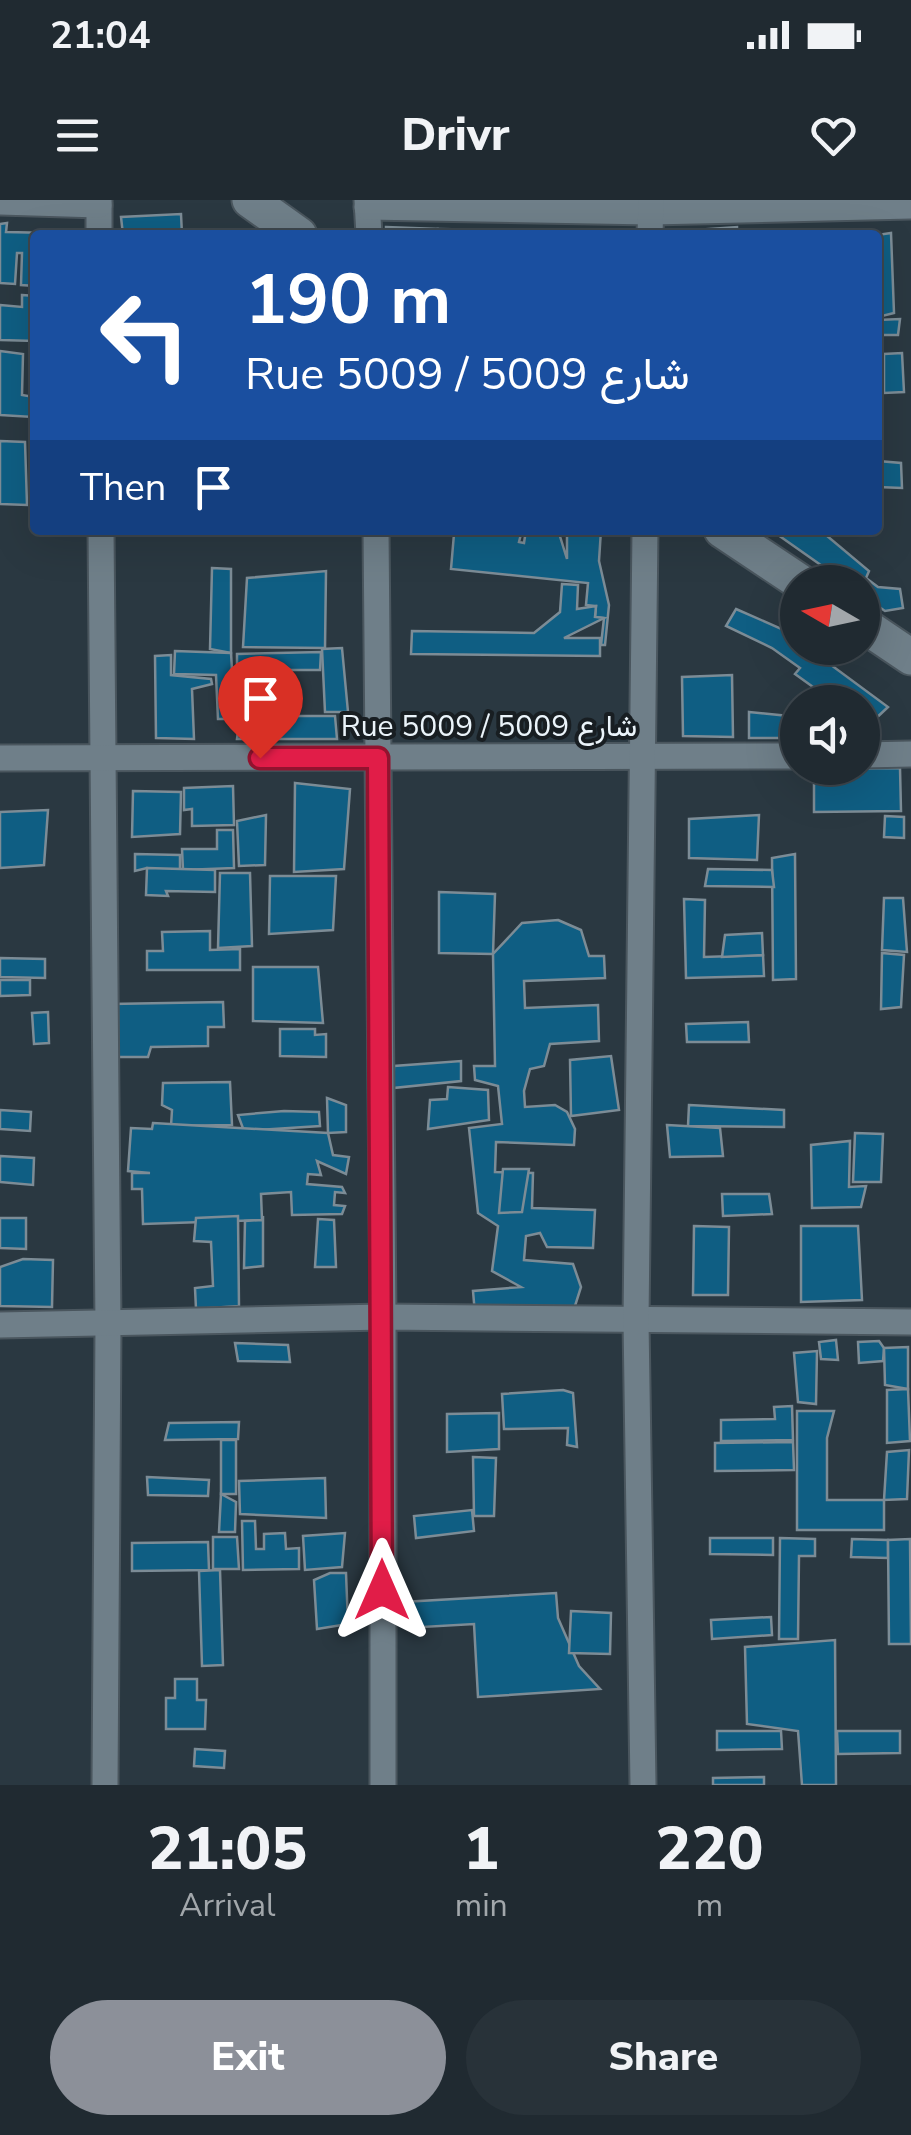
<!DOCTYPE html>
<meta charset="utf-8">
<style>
:root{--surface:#202a31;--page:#283239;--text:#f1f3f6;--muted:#a2a7ab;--line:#3d464d;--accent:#8c9099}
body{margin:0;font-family:"Nunito Sans",Vazirmatn,sans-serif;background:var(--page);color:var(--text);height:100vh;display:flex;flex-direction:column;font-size:38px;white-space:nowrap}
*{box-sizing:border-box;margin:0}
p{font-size:32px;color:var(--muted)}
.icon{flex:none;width:55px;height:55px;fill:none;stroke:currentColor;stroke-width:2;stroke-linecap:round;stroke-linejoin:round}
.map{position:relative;height:1585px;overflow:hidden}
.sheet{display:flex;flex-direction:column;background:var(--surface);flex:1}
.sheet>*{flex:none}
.guide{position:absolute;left:30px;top:30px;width:852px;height:305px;border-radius:10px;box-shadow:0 10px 40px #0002,0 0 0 2px var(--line);background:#1a4fa0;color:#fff;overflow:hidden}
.needle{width:65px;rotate:279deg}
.tools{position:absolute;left:780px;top:365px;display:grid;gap:20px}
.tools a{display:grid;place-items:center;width:100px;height:100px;border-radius:50%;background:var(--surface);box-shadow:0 10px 40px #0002,0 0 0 2px var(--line);font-size:50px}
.pin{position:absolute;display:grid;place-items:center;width:85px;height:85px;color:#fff;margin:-102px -42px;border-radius:50% 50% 50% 0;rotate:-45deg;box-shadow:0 0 10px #0007}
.pin .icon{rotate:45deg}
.me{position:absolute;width:110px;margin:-55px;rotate:0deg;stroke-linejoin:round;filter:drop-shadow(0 0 8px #0008)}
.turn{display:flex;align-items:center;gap:35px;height:210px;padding:0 50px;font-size:45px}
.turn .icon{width:130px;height:130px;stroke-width:2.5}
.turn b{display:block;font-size:70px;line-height:85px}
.then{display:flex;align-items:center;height:95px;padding:0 50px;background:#0003;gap:20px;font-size:38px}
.eta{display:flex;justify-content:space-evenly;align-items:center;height:170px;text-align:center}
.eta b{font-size:60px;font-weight:800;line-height:70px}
.primary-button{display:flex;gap:20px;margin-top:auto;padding:20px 50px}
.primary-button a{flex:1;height:115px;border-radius:60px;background:var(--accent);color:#fff;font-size:40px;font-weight:800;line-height:115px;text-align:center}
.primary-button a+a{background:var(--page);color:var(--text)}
.status{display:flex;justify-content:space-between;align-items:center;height:70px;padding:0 50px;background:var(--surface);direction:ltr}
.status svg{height:28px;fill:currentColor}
header{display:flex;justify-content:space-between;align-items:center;height:130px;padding:0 50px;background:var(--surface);font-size:45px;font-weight:800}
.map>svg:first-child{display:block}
.building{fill:#0f5e83;stroke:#7c8c96;stroke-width:2.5}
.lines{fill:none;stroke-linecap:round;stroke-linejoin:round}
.street-casing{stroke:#4a565e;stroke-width:29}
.secondary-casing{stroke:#4a565e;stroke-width:39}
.street{stroke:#6f7f89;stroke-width:25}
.secondary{stroke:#6f7f89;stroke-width:35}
.route-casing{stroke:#92132f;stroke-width:25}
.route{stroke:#e11d48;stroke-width:18}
.labels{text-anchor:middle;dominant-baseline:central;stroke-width:8;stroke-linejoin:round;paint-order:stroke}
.street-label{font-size:30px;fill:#ebf4fa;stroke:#181e22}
</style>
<div class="status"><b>21:04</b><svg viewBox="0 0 49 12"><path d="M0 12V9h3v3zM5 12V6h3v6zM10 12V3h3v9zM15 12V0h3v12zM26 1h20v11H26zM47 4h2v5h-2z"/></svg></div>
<header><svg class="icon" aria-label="menu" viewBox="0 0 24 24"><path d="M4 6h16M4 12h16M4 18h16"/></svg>Drivr<svg class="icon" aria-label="heart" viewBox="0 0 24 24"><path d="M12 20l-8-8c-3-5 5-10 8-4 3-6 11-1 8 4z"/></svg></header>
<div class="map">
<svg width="911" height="1585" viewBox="0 0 911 1585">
<rect width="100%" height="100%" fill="#2a3841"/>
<g class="building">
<polygon points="181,14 182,35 123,35 121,17"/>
<polygon points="7,23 6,32 52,33 35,35 35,86 21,85 22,53 17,53 15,84 0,83 0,24"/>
<polygon points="386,27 438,29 439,35 386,35"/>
<polygon points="737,27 737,35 681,35 681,31"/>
<polygon points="438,29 494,30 494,35 439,35"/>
<polygon points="494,30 564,33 564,35 494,35"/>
<polygon points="891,33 894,113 878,117 877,35"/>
<polygon points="22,95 35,96 35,141 0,140 0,105 22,107"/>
<polygon points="900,119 898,135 878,135 878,120"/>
<polygon points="0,151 23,154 22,195 34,197 33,217 0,215"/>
<polygon points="902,153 904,192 884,193 884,154"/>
<polygon points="0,241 25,242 27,305 0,304"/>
<polygon points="878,261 901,263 902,288 878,287"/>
<polygon points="460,330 522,330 519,342 524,343 526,330 558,330 567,359 567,330 601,330 599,361 609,405 605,445 601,445 604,418 595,417 596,406 586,405 588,383 451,369 454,334 459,335"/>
<polygon points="771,330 820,330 869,371 866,378 878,387 900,389 903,408 885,411 862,395 862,382 845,382"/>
<polygon points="212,368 231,369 231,453 210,449"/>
<polygon points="326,371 325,448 243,447 247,378"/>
<polygon points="562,384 578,385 577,409 596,406 595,417 604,418 564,438 600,438 600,456 411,454 412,431 534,433 560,412"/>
<polygon points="736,409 784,430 798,439 798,448 808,448 888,507 871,523 862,516 862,502 834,502 795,474 800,468 772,448 726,426"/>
<polygon points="342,448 348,512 325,512 322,449"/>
<polygon points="175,451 231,453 235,519 218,519 216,475 174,474"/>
<polygon points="321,452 320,470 237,470 237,454"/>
<polygon points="171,455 171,475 211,479 212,484 192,489 194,539 156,538 155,456"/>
<polygon points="732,475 733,537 683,536 682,477"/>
<polygon points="749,512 798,517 798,538 749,538"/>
<polygon points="240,516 335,516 337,539 237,539"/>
<polygon points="900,568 901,611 814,612 814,569"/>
<polygon points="295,583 350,589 344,669 294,672"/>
<polygon points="233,586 234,625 192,626 192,609 184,610 184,588"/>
<polygon points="133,591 181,592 180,634 132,637"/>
<polygon points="48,610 44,665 0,668 0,612"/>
<polygon points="266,615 265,665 239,666 237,621"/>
<polygon points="759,615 757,660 689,658 689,619"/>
<polygon points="885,616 904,617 904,638 884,637"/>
<polygon points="217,630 233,630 234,668 183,670 182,649 217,649"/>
<polygon points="135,654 180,655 180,672 147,668 135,671"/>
<polygon points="795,654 796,779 773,780 772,658"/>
<polygon points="147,668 215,670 215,692 166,691 168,696 146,695"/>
<polygon points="708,669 772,670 774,687 705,686"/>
<polygon points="220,673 250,673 252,746 218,748"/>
<polygon points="270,676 336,676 333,730 269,734"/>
<polygon points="439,692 495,694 493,754 439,753"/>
<polygon points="884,698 903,698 907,752 882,750"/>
<polygon points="684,699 705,700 704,757 763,755 764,776 686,778"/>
<polygon points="558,720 581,730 589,756 604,756 605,778 524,781 525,808 598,805 599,841 550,844 544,866 530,869 524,891 525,907 555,905 567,912 575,929 574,945 496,942 495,972 533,973 532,1008 595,1010 593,1048 547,1047 540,1033 526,1036 524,1060 573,1064 581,1087 575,1106 475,1114 473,1091 521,1087 492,1071 498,1026 478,1013 469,928 502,924 498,886 475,880 474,866 495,866 493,754 522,723"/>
<polygon points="210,731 210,750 240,749 240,770 147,770 147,751 163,751 162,732"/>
<polygon points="762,733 763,755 722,757 725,735"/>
<polygon points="882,753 904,755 901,807 881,809"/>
<polygon points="0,758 45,759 45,778 0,777"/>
<polygon points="253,767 318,767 323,823 253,821"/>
<polygon points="0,780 30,780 30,795 0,796"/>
<polygon points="223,802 224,827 208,827 208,846 151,847 148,857 111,857 111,804"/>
<polygon points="48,812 49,843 34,844 32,813"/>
<polygon points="748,822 749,842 687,842 686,824"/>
<polygon points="280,829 315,829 315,835 326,834 326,857 280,856"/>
<polygon points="611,856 619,910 571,916 570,860"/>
<polygon points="461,861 461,881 393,888 394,866"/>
<polygon points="230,882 232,925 171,926 172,910 162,905 163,883"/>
<polygon points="448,887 488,890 489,920 428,929 430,900 447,899"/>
<polygon points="327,898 346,905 346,932 328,933"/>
<polygon points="689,905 784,910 784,927 688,926"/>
<polygon points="0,910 31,912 30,931 0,929"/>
<polygon points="284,911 319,912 320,926 244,931 238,915"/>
<polygon points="153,923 328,933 333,955 349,957 346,974 317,961 321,975 308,974 307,984 342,987 345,993 335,992 334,1005 345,1006 342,1014 292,1015 291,992 261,994 262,1020 143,1024 142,989 132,989 132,973 150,973 128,971 131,928 152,929"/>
<polygon points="667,925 720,928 723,956 670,957"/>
<polygon points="855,933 883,934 881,982 853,982"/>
<polygon points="850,941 849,987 866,986 861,1007 812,1008 811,945"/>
<polygon points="0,956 34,958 33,985 0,982"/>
<polygon points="503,969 529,969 522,1012 499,1013"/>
<polygon points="722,994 769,994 772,1014 723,1016"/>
<polygon points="238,1016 239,1106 196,1109 195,1088 213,1086 211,1042 194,1041 196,1018"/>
<polygon points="263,1016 263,1066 244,1068 245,1021 262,1020"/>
<polygon points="0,1018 26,1018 26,1049 0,1048"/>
<polygon points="318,1019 334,1020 336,1067 315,1067"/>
<polygon points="694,1026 729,1027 728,1095 693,1095"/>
<polygon points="801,1026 858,1026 862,1100 801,1102"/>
<polygon points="23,1059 53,1060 52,1107 0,1106 0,1067"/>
<polygon points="836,1140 838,1160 821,1159 819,1142"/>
<polygon points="879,1141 884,1148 883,1161 859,1163 858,1142"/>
<polygon points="235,1143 288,1145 290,1162 238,1161"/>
<polygon points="908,1147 908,1189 885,1185 884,1148"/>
<polygon points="817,1151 816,1204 798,1202 794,1153"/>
<polygon points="908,1189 910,1241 887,1243 887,1190"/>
<polygon points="563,1190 573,1193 577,1247 567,1245 568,1228 504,1229 502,1194"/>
<polygon points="792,1206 793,1240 721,1241 721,1220 775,1219 774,1207"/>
<polygon points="797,1211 834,1211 827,1238 827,1300 884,1300 884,1330 797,1330"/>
<polygon points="499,1213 499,1249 447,1252 447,1214"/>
<polygon points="239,1222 238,1239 165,1240 169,1223"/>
<rect x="221" y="1240" width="15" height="54"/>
<polygon points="793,1242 794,1270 715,1271 715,1243"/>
<polygon points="909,1250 907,1299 884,1300 887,1252"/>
<polygon points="473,1257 496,1258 494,1316 474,1316"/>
<polygon points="147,1277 209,1280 208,1296 148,1295"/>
<polygon points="325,1278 326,1318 240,1314 239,1281"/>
<polygon points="221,1294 236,1302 235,1332 219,1332"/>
<polygon points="472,1310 474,1331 416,1338 414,1316"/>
<polygon points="242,1321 255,1321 256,1349 264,1349 264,1334 285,1333 286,1349 299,1348 299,1369 243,1370"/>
<polygon points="345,1333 342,1367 305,1370 303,1336"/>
<polygon points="213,1337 237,1337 239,1369 213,1369"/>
<polygon points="710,1338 773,1338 773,1355 710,1354"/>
<polygon points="780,1338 815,1339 815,1356 799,1356 798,1439 779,1439"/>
<polygon points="852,1339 888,1340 888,1358 851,1357"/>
<polygon points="910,1339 911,1444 889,1444 888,1340"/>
<polygon points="208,1342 209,1370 132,1371 132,1343"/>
<polygon points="220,1370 223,1465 202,1466 199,1371"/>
<polygon points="330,1373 346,1373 348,1424 317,1429 314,1380"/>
<polygon points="556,1393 558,1418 579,1466 600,1489 478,1497 474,1424 405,1428 403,1402"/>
<polygon points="571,1411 611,1413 610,1454 569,1453"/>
<polygon points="771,1417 772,1435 712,1439 711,1420"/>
<polygon points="835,1440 836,1585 802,1585 798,1531 747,1524 745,1447"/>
<polygon points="175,1479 197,1479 197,1500 206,1500 205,1529 166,1529 166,1498 175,1498"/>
<polygon points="717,1531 781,1531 782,1549 717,1550"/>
<polygon points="837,1531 900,1531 900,1553 838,1554"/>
<polygon points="195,1549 225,1551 224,1568 194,1566"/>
<polygon points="764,1577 764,1585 713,1585 713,1578"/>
</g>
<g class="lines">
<defs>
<g id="street">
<polyline points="99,0 99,35"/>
<polyline points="367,0 369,35"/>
<polyline points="0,2 99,5"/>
<polyline points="367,7 651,12 911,6"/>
<polyline points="650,35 651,0"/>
<polyline points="101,330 108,1125 105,1585"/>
<polyline points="376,330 383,1117 383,1585"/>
<polyline points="862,555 911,554"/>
<polyline points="0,558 798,556"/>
<polyline points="0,1125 383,1117 911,1122"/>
<polyline points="643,1585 636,1121 645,330"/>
</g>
<g id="secondary">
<polyline points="250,0 299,35"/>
<polyline points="722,330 800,382"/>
<polyline points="862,424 911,457"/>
</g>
</defs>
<use href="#street" class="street-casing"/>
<use href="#secondary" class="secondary-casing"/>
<use href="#street" class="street"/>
<use href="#secondary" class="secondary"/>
</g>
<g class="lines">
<defs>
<polyline id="route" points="260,558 378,558 382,1390"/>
</defs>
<use href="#route" class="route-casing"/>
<use href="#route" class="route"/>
</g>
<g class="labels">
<g class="street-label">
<text x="489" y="526">Rue 5009 / شارع 5009</text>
</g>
</g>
</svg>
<div class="tools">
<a><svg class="needle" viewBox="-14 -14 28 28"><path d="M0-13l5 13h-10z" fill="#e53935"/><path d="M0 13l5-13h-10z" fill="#a2a7ab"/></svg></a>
<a><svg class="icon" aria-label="sound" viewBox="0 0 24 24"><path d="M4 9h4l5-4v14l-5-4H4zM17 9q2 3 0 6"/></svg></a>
</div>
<div class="pin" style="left:260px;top:558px;background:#d93025"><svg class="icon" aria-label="arrive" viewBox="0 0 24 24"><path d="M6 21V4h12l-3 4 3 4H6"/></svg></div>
<svg class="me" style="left:382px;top:1390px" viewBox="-20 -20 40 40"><path d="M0-17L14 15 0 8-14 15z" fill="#e11d48" stroke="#fff" stroke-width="4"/></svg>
<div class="guide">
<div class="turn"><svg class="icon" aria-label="left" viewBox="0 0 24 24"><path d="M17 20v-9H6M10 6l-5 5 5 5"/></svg><div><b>190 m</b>Rue 5009 / شارع 5009</div></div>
<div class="then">Then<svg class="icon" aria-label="arrive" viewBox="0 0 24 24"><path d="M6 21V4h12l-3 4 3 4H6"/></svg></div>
</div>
</div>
<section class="sheet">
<div class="eta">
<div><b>21:05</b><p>Arrival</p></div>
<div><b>1</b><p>min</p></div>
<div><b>220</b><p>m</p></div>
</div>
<div class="primary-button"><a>Exit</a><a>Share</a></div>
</section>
